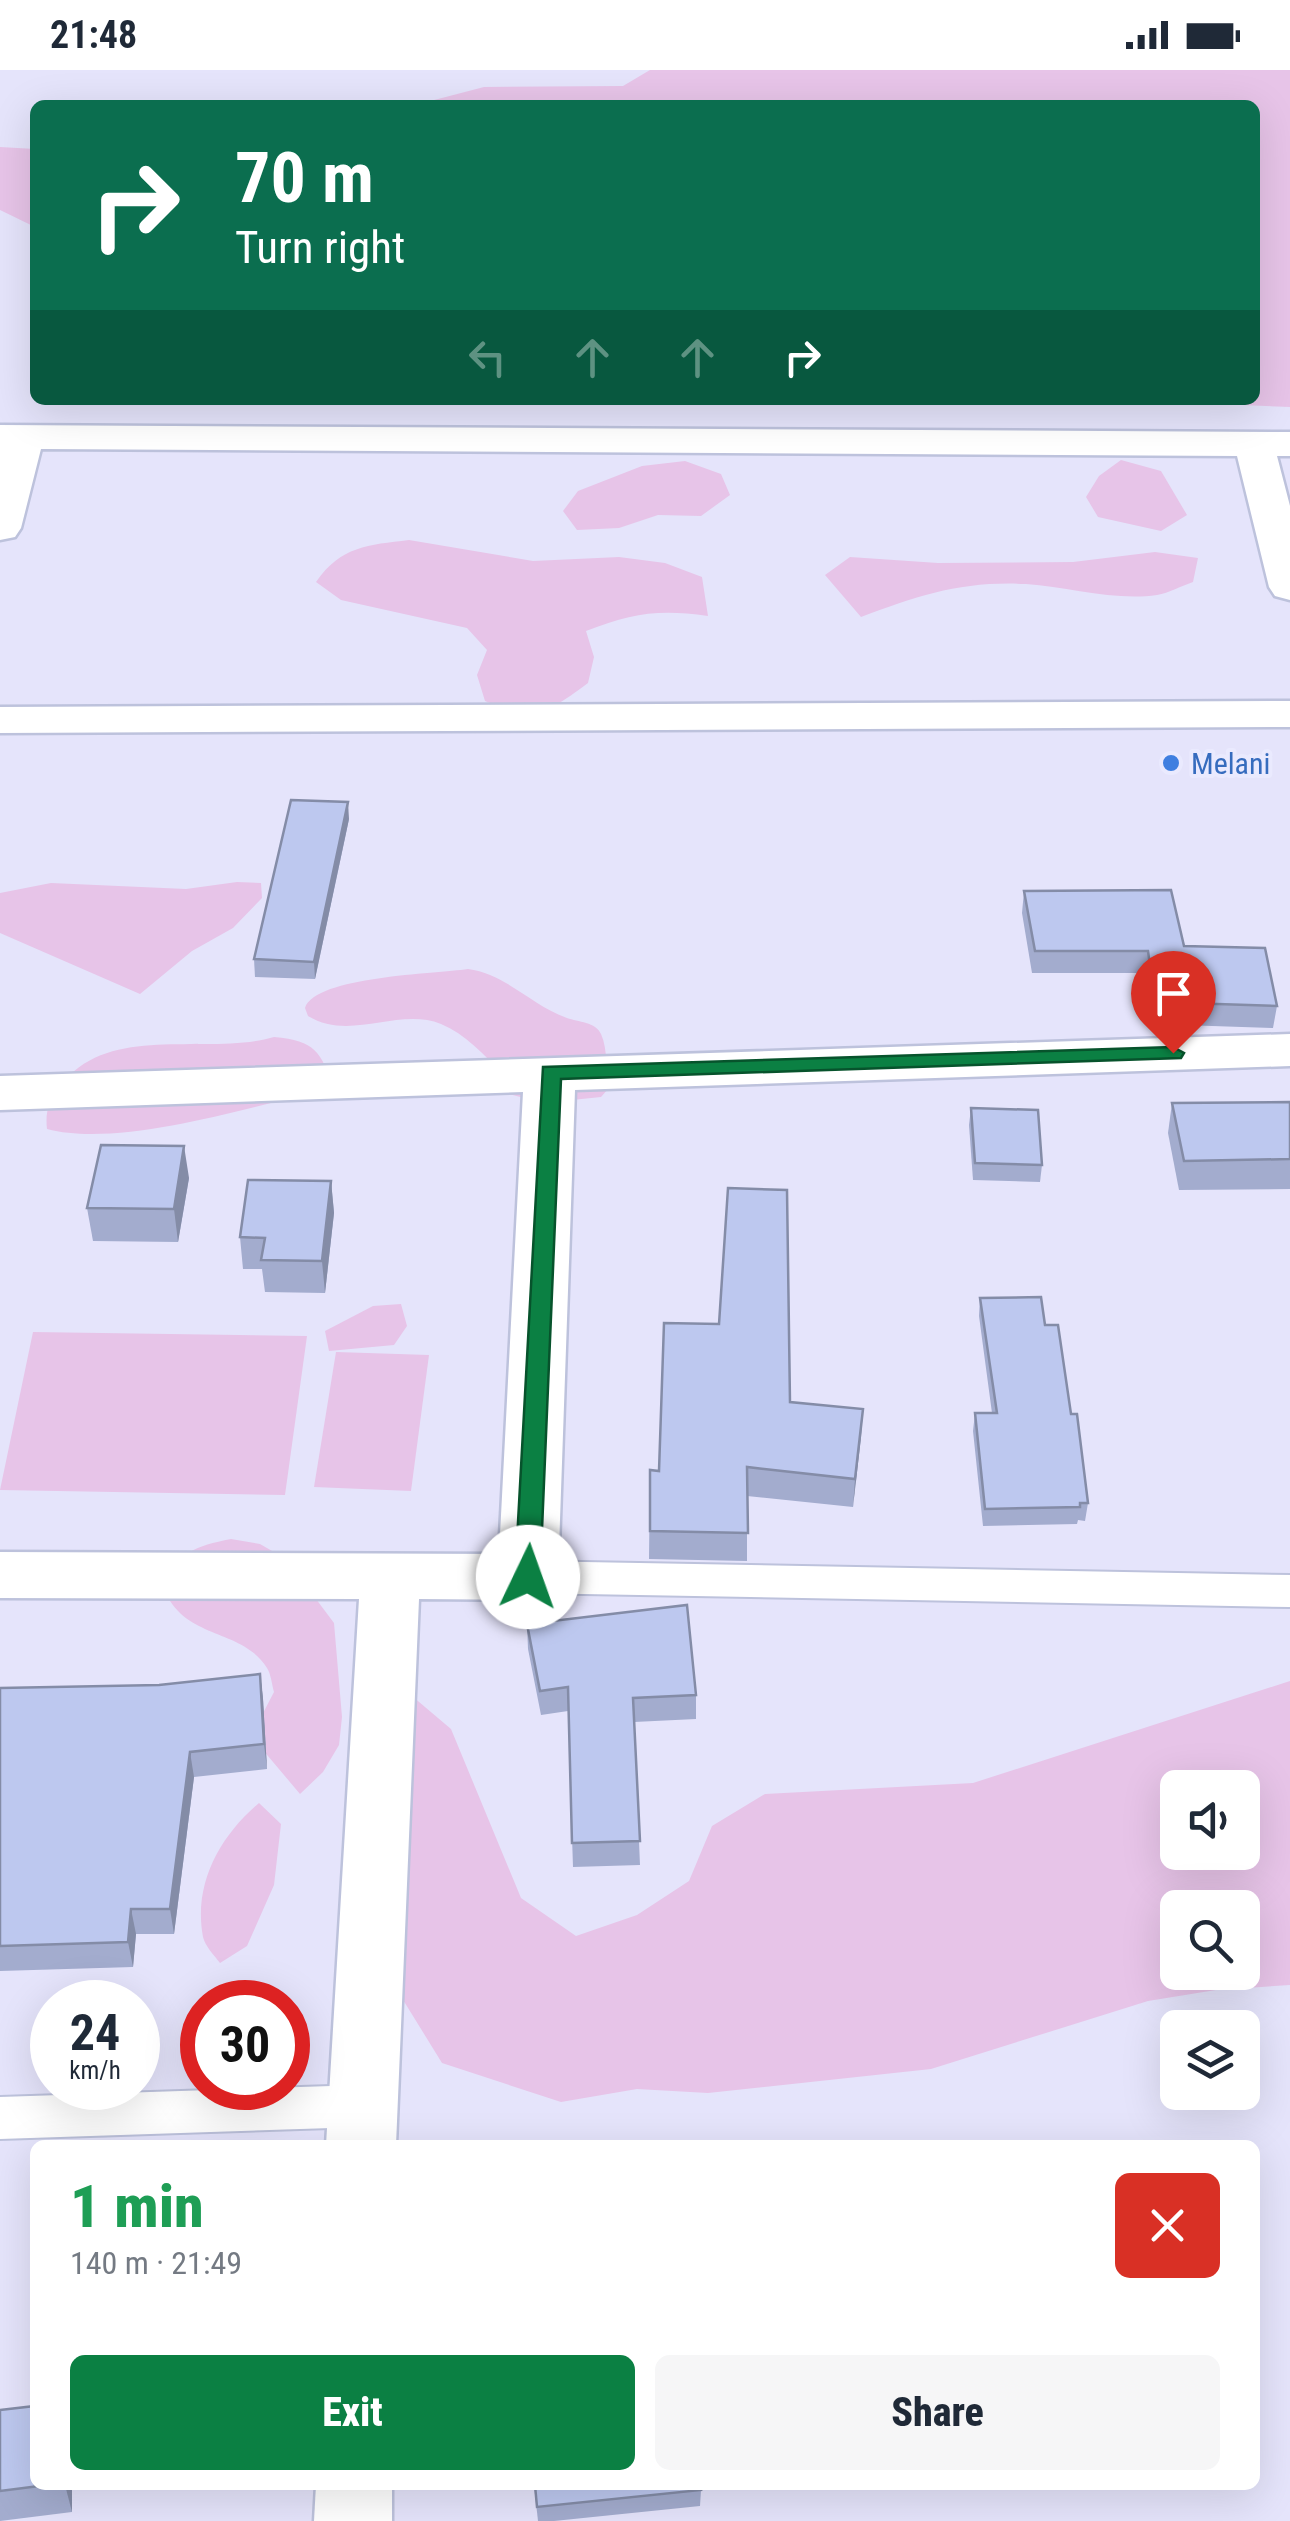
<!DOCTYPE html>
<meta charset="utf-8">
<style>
:root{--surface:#fff;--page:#f6f6f7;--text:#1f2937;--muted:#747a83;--accent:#0b8043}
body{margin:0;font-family:"Roboto Condensed",sans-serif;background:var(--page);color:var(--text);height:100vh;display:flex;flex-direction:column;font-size:38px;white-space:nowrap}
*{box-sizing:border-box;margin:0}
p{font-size:32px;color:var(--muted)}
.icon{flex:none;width:55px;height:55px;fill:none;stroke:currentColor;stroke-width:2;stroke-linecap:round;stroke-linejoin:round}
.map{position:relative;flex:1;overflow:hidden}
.side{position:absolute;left:30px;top:2070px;width:1230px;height:350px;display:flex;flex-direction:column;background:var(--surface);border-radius:15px;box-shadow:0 10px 40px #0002}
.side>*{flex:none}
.top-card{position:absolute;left:30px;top:30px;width:1230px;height:305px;border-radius:15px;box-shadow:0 10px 40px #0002;background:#0b6e4f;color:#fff;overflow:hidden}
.fabs{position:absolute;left:1160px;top:1700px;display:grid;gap:20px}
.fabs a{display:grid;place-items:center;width:100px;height:100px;border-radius:15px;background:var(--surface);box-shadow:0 10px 40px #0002;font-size:50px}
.speed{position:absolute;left:30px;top:1910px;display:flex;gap:20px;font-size:50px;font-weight:700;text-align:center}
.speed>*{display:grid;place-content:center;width:130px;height:130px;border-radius:50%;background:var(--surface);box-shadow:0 10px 40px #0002;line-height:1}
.speed small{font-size:25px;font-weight:400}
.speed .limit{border:15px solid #d22;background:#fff;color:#111}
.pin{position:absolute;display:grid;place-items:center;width:85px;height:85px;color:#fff;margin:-102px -42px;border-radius:50% 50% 50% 0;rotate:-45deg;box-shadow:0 0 10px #0007}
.pin .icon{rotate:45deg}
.me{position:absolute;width:110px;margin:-55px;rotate:3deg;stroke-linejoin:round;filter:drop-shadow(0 0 8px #0008)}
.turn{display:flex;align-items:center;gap:35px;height:210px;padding:0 40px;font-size:45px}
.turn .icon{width:130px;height:130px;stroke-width:2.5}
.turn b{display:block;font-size:70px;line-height:85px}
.lanes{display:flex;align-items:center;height:95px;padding:0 40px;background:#0003;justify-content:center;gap:50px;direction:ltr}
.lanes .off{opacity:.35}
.round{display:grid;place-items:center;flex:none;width:105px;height:105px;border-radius:15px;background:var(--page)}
.head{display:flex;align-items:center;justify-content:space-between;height:170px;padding:0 40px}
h1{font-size:60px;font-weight:800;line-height:75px;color:#1e9e55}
.cta{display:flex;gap:20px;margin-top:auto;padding:20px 40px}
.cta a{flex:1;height:115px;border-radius:15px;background:var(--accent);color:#fff;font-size:40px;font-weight:800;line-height:115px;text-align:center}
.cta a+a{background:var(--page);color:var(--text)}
.status{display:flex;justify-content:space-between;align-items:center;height:70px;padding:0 50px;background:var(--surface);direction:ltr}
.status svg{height:28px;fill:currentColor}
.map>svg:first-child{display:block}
.green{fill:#e7c4e8;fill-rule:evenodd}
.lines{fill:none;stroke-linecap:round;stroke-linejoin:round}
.lane-casing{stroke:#bdc2dc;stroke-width:4}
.street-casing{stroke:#bdc2dc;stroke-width:5}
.lane{fill:#fff;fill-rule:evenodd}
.street{fill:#fff;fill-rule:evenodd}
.wall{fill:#a3acce}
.shaded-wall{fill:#848ca7}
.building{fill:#bdc8ef;stroke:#848ca7;stroke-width:2.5}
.route{fill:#0b8043;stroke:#07532c;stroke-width:2.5}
.shop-dot{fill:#3f7fe0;stroke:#eaeafe;stroke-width:4}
.labels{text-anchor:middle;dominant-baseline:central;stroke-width:8;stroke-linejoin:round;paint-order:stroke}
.shop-label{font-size:30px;fill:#366cbe;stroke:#eaeafe;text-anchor:start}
</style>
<div class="status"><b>21:48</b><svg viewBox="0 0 49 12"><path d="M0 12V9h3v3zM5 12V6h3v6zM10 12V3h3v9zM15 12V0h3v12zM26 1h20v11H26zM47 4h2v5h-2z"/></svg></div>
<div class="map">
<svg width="1290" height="2451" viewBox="0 0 1290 2451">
<rect width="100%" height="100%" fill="#e5e4fb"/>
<g class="green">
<polygon points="650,0 1290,0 1290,337 1117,330 1255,330 1255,35 415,35 484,17 623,16"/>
<polygon points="0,77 35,79 35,157 0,140"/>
<polygon points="1121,390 1161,401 1187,445 1161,461 1098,447 1086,427 1099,406"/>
<polygon points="685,391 721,404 730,425 701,446 658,445 619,458 577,460 563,441 578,421 642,396"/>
<path d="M409 470 533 491 619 487 665 493 702 507 708 546C659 539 632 543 586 561L594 587 588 613C547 644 532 651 485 631L477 605 487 580 467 558 341 530 316 512C341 476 368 475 409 470Z"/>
<path d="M1155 482 1198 488 1193 512C1181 516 1169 523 1157 525 1114 531 1069 517 1026 514 962 511 920 525 861 547L825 505 850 487 938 493 1073 492Z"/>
<polygon points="237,812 261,813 262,828 233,858 192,881 140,924 0,863 0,823 51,813 186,819"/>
<path d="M468 899C506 904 531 935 567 948 578 952 596 952 601 964 608 979 606 1003 608 1019L601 1027 543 1033 501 1022 502 1004C485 985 465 964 441 954 398 937 350 972 308 946L305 938C316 906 435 904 468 899Z"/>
<path d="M274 967C316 971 320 981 334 1018 257 1034 122 1079 47 1059 45 1041 49 1031 60 1016 110 951 207 987 274 967Z"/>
<polygon points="401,1234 407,1256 394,1275 329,1281 325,1261 373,1236"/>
<polygon points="33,1262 307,1266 285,1425 0,1420"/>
<polygon points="336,1282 429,1285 411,1421 314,1417"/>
<path d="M231 1469 260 1474 286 1489 334 1553 342 1647 339 1675 323 1702 300 1724 257 1673 261 1647 274 1622C272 1615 271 1604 267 1598 242 1557 182 1571 163 1516 179 1482 195 1476 231 1469Z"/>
<path d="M1290 1611V1915L1216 1920 1148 1931 931 1999 708 2023 637 2019 561 2032 442 1993 371 1878 343 1771 352 1711 399 1615 451 1659 521 1828 576 1866 637 1845 689 1811 712 1756 765 1724 973 1713ZM1178 1718H1242V1782H1178ZM1178 1838H1242V1902H1178Z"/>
<path d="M259 1733 281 1754 274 1815 247 1876 220 1893C214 1885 205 1876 203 1867 193 1814 220 1766 259 1733Z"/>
</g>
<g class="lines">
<defs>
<g id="lane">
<polygon points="528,1491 1290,1505 1290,1537 528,1523 514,1518 508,1507 514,1496"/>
<polygon points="362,2015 379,2021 386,2036 379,2051 362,2057 0,2069 0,2027"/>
</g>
<g id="street">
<polygon points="0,355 1290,362 1290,386 1277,386 1290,436 1290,530 1275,526 1269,517 1237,386 41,379 21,458 15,467 0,470"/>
<polygon points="1290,631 1290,657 0,663 0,637"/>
<polygon points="1290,964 1290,996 575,1020 558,1507 549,1523 528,1530 419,1529 396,2075 326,2075 359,1529 0,1528 0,1482 499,1484 523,1022 0,1040 0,1006"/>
<polygon points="316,2415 392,2415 392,2451 314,2451"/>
</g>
</defs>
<use href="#lane" class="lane-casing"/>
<use href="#street" class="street-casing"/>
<use href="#lane" class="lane"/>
<use href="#street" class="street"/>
</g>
<g class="wall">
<polygon points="349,749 315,909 255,907 254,889"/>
<polygon points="1024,821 1184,876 1277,936 1273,958 1152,954 1145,903 1032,903 1022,843"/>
<polygon points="1290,1032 1290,1119 1179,1120 1168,1063 1172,1033"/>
<polygon points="971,1038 1042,1095 1040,1112 973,1110 969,1055"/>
<polygon points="189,1108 178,1172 93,1171 87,1138"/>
<polygon points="331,1111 334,1143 325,1223 265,1222 262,1199 243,1199 240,1167"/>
<polygon points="980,1228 1045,1255 1071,1344 1088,1433 1085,1451 1078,1450 1077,1454 983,1456 973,1361 975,1343 992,1343 979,1246"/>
<polygon points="790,1332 863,1339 853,1437 747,1426 747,1491 649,1489 650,1400 659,1401"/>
<polygon points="527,1554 696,1625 696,1649 634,1652 640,1795 573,1797 568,1641 541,1645 528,1579"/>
<polygon points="260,1604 263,1629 267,1699 194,1707 174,1864 136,1864 133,1897 0,1901 0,1618 159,1615"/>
<polygon points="0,2340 35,2415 72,2415 72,2442 0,2451"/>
<polygon points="534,2415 701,2420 700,2436 554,2451 538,2451"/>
</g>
<g class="shaded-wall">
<polygon points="348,732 349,749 315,909 314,892"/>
<polygon points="184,1076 189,1108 178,1172 174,1139"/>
<polygon points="331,1111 334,1143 325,1223 322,1191"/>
<polygon points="863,1339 861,1367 853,1437 855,1409"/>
<polygon points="260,1604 263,1629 267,1699 264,1674"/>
<polygon points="190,1682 194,1707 174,1864 170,1839"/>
<polygon points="131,1839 136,1864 133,1897 128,1872"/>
<polygon points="65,2415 72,2415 72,2442"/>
</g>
<g class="building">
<polygon points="291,730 348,732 314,892 254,889"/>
<polygon points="1171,820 1184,876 1265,878 1277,936 1155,932 1148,881 1035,881 1024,821"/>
<polygon points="1290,1032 1290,1089 1184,1091 1172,1033"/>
<polygon points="971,1038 1038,1040 1042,1095 975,1093"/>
<polygon points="101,1075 184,1076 174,1139 87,1138"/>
<polygon points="248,1110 331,1111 322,1191 261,1190 265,1168 240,1167"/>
<polygon points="728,1118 787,1120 790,1332 863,1339 855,1409 747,1397 748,1463 650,1461 650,1400 659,1401 664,1253 719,1254"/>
<polygon points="1041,1227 1045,1255 1058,1255 1071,1344 1077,1344 1088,1433 1080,1433 1080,1437 985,1439 975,1343 997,1343 980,1228"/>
<polygon points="687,1535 696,1625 633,1628 640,1771 572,1773 568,1617 540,1621 527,1554"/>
<polygon points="260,1604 264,1674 190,1682 170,1839 131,1839 128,1872 0,1876 0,1618 159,1615"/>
<polygon points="35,2336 35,2415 47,2415 0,2421 0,2340"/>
<polygon points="535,2415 700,2415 701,2420 537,2437"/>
</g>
<polygon class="route" points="1173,977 1184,983 1181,988 561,1009 540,1507 537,1514 519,1514 515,1507 543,997"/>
<circle class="shop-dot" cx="1171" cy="693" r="10"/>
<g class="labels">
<g class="shop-label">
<text x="1191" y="693">Melani</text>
</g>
</g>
</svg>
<div class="fabs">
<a><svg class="icon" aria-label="sound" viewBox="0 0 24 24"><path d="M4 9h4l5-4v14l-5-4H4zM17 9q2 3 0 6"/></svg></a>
<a><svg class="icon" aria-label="search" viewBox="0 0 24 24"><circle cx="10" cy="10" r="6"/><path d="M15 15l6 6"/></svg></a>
<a><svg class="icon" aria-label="layers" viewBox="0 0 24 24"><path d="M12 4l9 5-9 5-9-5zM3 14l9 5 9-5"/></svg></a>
</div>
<div class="speed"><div>24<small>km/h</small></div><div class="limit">30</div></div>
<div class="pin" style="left:1173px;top:983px;background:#d93025"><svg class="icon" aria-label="arrive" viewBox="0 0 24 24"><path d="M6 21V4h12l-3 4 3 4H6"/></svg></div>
<svg class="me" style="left:528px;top:1507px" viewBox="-20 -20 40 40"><circle r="19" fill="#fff"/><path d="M0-13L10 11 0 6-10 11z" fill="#0b8043"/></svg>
<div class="top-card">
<div class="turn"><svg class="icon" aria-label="right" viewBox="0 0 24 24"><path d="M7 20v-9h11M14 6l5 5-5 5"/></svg><div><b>70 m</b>Turn right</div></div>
<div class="lanes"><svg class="icon off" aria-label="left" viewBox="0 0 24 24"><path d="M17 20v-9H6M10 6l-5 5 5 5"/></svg><svg class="icon off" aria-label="ahead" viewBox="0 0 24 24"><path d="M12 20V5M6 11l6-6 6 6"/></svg><svg class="icon off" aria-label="ahead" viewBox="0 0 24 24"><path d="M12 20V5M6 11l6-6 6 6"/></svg><svg class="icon" aria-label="right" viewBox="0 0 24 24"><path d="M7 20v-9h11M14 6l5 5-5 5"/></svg></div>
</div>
<section class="side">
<div class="head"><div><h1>1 min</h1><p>140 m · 21:49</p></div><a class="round" style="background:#d93025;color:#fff"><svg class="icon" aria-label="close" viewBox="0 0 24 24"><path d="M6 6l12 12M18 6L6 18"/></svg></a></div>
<div class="cta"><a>Exit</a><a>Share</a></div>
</section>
</div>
